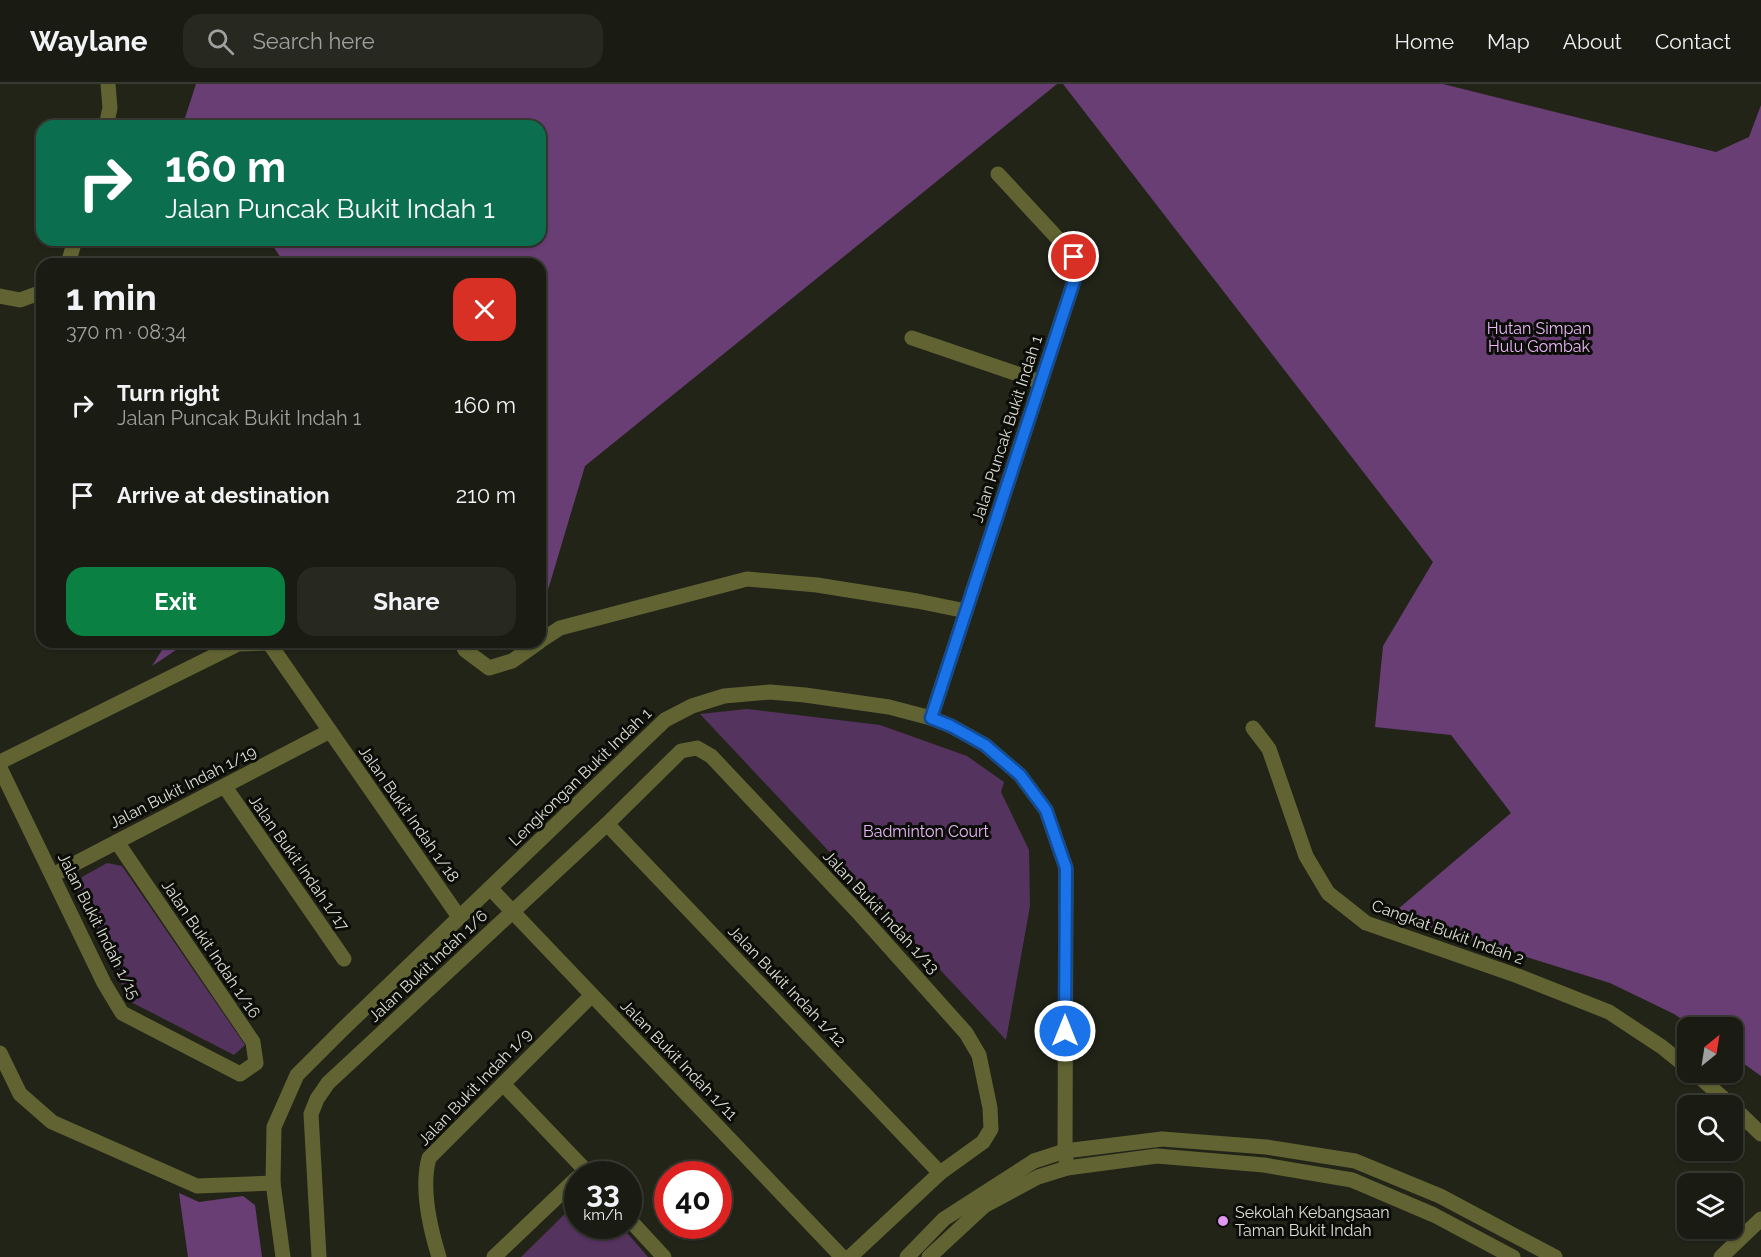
<!DOCTYPE html>
<meta charset="utf-8">
<style>
:root{--surface:#1a1b12;--page:#272820;--text:#f1f3f6;--muted:#9fa19f;--line:#383932;--accent:#0b8043}
body{margin:0;font-family:Raleway,sans-serif;background:var(--page);color:var(--text);height:100vh;display:flex;flex-direction:column;font-size:22px;white-space:nowrap}
*{box-sizing:border-box;margin:0}
p{font-size:20px;color:var(--muted)}
.icon{flex:none;width:33px;height:33px;fill:none;stroke:currentColor;stroke-width:2;stroke-linecap:round;stroke-linejoin:round}
.map{position:relative;flex:1;overflow:hidden}
.drawer{position:absolute;left:36px;top:174px;width:510px;height:390px;display:flex;flex-direction:column;background:var(--surface);border-radius:18px;box-shadow:0 2px 4px #0004,0 0 0 2px var(--line)}
.drawer>*{flex:none}
.top-card{position:absolute;left:36px;top:36px;width:510px;height:126px;border-radius:18px;box-shadow:0 2px 4px #0004,0 0 0 2px var(--line);background:#0b6e4f;color:#fff;overflow:hidden}
.needle{width:39px;rotate:30deg}
.tools{position:absolute;left:1677px;top:933px;display:grid;gap:12px}
.tools a{display:grid;place-items:center;width:66px;height:66px;border-radius:12px;background:var(--surface);box-shadow:0 2px 4px #0004,0 0 0 2px var(--line);font-size:30px}
.speed{position:absolute;left:564px;top:1077px;display:flex;gap:12px;font-size:30px;font-weight:700;text-align:center}
.speed>*{display:grid;place-content:center;width:78px;height:78px;border-radius:50%;background:var(--surface);box-shadow:0 2px 4px #0004,0 0 0 2px var(--line);line-height:1}
.speed small{font-size:15px;font-weight:400}
.speed .limit{border:9px solid #d22;background:#fff;color:#111}
.pin{position:absolute;display:grid;place-items:center;width:51px;height:51px;color:#fff;margin:-26px;border:3px solid #fff;border-radius:50%;box-shadow:0 2px 6px #0007}
.me{position:absolute;width:66px;margin:-33px;rotate:0deg;stroke-linejoin:round;filter:drop-shadow(0 0 4px #0008)}
.turn{display:flex;align-items:center;gap:21px;height:126px;padding:0 30px;font-size:27px}
.turn .icon{width:78px;height:78px;stroke-width:2.5}
.turn b{display:block;font-size:42px;line-height:51px}
.round{display:grid;place-items:center;flex:none;width:63px;height:63px;border-radius:18px;background:var(--page)}
.head{display:flex;align-items:center;justify-content:space-between;height:102px;padding:0 30px}
h1{font-size:36px;font-weight:700;line-height:45px}
.action{display:flex;gap:12px;margin-top:auto;padding:12px 30px}
.action a{flex:1;height:69px;border-radius:18px;background:var(--accent);color:#fff;font-size:24px;font-weight:700;line-height:69px;text-align:center}
.action a+a{background:var(--page);color:var(--text)}
ul{padding:0;list-style:none}
li{display:flex;align-items:center;gap:18px;height:90px;padding:0 30px}
li div{flex:1}
li b{display:block;font-size:22px}
li em{font-style:normal}
header{display:flex;align-items:center;gap:36px;box-sizing:border-box;height:84px;padding:0 30px;background:var(--surface);border-bottom:2px solid var(--line)}
header strong{font-size:28px}
nav{display:flex;gap:33px;margin-inline-start:auto;font-size:21px}
.search{width:420px;height:54px;background:var(--page);display:flex;align-items:center;gap:15px;box-sizing:border-box;padding:0 21px;border-radius:18px;color:var(--muted);font-size:22px}
.map>svg:first-child{display:block}
.green{fill:#54335e}
.forest{fill:#683e74}
.lines{fill:none;stroke-linecap:round;stroke-linejoin:round}
.minor{stroke:#616432;stroke-width:15}
.route-casing{stroke:#114b97;stroke-width:15}
.route{stroke:#1a73e8;stroke-width:10}
.poi-dot{fill:#de98f2;stroke:#0c0d08;stroke-width:2}
.labels{text-anchor:middle;dominant-baseline:central;stroke-width:6;stroke-linejoin:round;paint-order:stroke}
.park-label{font-size:16px;fill:#eab8f9;stroke:#0c0d08}
.street-label{font-size:16px;fill:#ddded6;stroke:#0c0d08}
.poi-label{font-size:16px;fill:#ddded6;stroke:#0c0d08;text-anchor:start}
</style>
<header>
<strong>Waylane</strong>
<div class="search"><svg class="icon" aria-label="search" viewBox="0 0 24 24"><circle cx="10" cy="10" r="6"/><path d="M15 15l6 6"/></svg>Search here</div>
<nav><a>Home</a><a>Map</a><a>About</a><a>Contact</a></nav>
</header>
<div class="map">
<svg width="1761" height="1173" viewBox="0 0 1761 1173">
<rect width="100%" height="100%" fill="#232418"/>
<g class="green">
<polygon points="747,625 880,641 967,672 1004,698 1001,708 1029,766 1030,822 1006,956 700,630"/>
<polygon points="107,779 122,782 245,961 234,971 131,918 76,812 82,793"/>
<polygon points="577,1118 578,1142 621,1142 648,1173 521,1173"/>
</g>
<g class="forest">
<polygon points="196,0 1057,0 585,382 542,526 540,524 540,180 285,180 269,156 540,156 540,42 191,42 185,34"/>
<polygon points="1063,0 1443,0 1716,68 1749,53 1761,21 1761,992 1733,972 1732,944 1694,943 1674,930 1610,899 1391,831 1511,729 1451,651 1375,643 1383,562 1433,478"/>
<polygon points="167,558 188,558 152,582"/>
<polygon points="179,1109 199,1118 243,1112 255,1121 262,1173 188,1173"/>
</g>
<g class="lines">
<g class="minor">
<polyline points="106,42 110,24 108,0"/>
<polyline points="68,180 75,156"/>
<polyline points="0,212 20,216 42,208"/>
<polyline points="912,254 1041,298"/>
<polyline points="540,557 560,544 747,495 817,501 917,517 966,527"/>
<polyline points="461,558 465,566 489,584 512,577 539,558"/>
<polyline points="931,634 1075,194 1075,173 998,90"/>
<polyline points="1253,644 1269,665 1306,772 1328,809 1366,839 1518,892 1609,928 1662,963 1688,984"/>
<polyline points="0,678 238,560 269,559 459,833"/>
<polyline points="0,684 104,899 122,929 240,990 256,979 253,958 117,758"/>
<polyline points="225,703 344,875"/>
<polyline points="607,740 940,1089"/>
<polyline points="53,791 330,647"/>
<polyline points="490,804 842,1173"/>
<polyline points="0,969 20,1010 52,1038 197,1102 273,1099"/>
<polyline points="1694,988 1732,1022"/>
<polyline points="503,1000 589,1090"/>
<polyline points="1732,1022 1761,1050"/>
<polyline points="628,1134 664,1173"/>
<polyline points="283,1173 273,1099 274,1043 297,991 343,945 665,636 692,622 724,612 770,608 805,611 889,623 931,634 951,642 985,661 1020,691 1046,726 1066,784 1065,1067 1067,1084"/>
<polyline points="319,1173 311,1030 317,1015 328,999 607,740 681,667 697,664 711,672 857,827 966,949 979,971 990,1024 991,1045 983,1058 940,1089 850,1173"/>
<path d="M439 1173C430 1144 421 1103 429 1074L592 911"/>
<polyline points="494,1173 578,1093"/>
<polyline points="907,1173 944,1135 1034,1077 1065,1067 1162,1055 1266,1063 1355,1077 1440,1112 1555,1173"/>
<polyline points="929,1173 984,1122 1038,1093 1067,1084 1157,1072 1264,1081 1352,1096 1434,1131 1513,1173"/>
<polyline points="1721,1173 1761,1135"/>
</g>
</g>
<g class="lines">
<defs>
<polyline id="route" points="1065,947 1066,784 1046,726 1020,691 985,661 951,642 931,634 1075,194 1074,173"/>
</defs>
<use href="#route" class="route-casing"/>
<use href="#route" class="route"/>
</g>
<circle class="poi-dot" cx="1223" cy="1137" r="6"/>
<g class="labels">
<g class="park-label">
<text x="1539" y="244">Hutan Simpan<tspan x="1539" dy="18">Hulu Gombak</tspan></text>
<text x="926" y="747">Badminton Court</text>
</g>
<g class="street-label">
<text transform="translate(1007 345) rotate(-72)">Jalan Puncak Bukit Indah 1</text>
<text transform="translate(580 693) rotate(-44)">Lengkongan Bukit Indah 1</text>
<text transform="translate(183 703) rotate(-27)">Jalan Bukit Indah 1/19</text>
<text transform="translate(409 730) rotate(55)">Jalan Bukit Indah 1/18</text>
<text transform="translate(299 779) rotate(55)">Jalan Bukit Indah 1/17</text>
<text transform="translate(881 828) rotate(47)">Jalan Bukit Indah 1/13</text>
<text transform="translate(99 842) rotate(63)">Jalan Bukit Indah 1/15</text>
<text transform="translate(1448 848) rotate(20)">Cangkat Bukit Indah 2</text>
<text transform="translate(211 865) rotate(56)">Jalan Bukit Indah 1/16</text>
<text transform="translate(428 882) rotate(-43)">Jalan Bukit Indah 1/6</text>
<text transform="translate(787 902) rotate(46)">Jalan Bukit Indah 1/12</text>
<text transform="translate(679 976) rotate(46)">Jalan Bukit Indah 1/11</text>
<text transform="translate(475 1003) rotate(-46)">Jalan Bukit Indah 1/9</text>
</g>
<g class="poi-label">
<text x="1235" y="1128">Sekolah Kebangsaan<tspan x="1235" dy="18">Taman Bukit Indah</tspan></text>
</g>
</g>
</svg>
<div class="tools">
<a><svg class="needle" viewBox="-14 -14 28 28"><path d="M0-13l5 13h-10z" fill="#e53935"/><path d="M0 13l5-13h-10z" fill="#9fa19f"/></svg></a>
<a><svg class="icon" aria-label="search" viewBox="0 0 24 24"><circle cx="10" cy="10" r="6"/><path d="M15 15l6 6"/></svg></a>
<a><svg class="icon" aria-label="layers" viewBox="0 0 24 24"><path d="M12 4l9 5-9 5-9-5zM3 14l9 5 9-5"/></svg></a>
</div>
<div class="speed"><div>33<small>km/h</small></div><div class="limit">40</div></div>
<div class="pin" style="left:1074px;top:173px;background:#d93025"><svg class="icon" aria-label="arrive" viewBox="0 0 24 24"><path d="M6 21V4h12l-3 4 3 4H6"/></svg></div>
<svg class="me" style="left:1065px;top:947px" viewBox="-20 -20 40 40"><circle r="17" fill="#1a73e8" stroke="#fff" stroke-width="3"/><path d="M0-11L8 9 0 5-8 9z" fill="#fff"/></svg>
<div class="top-card">
<div class="turn"><svg class="icon" aria-label="right" viewBox="0 0 24 24"><path d="M7 20v-9h11M14 6l5 5-5 5"/></svg><div><b>160 m</b>Jalan Puncak Bukit Indah 1</div></div>
</div>
<section class="drawer">
<div class="head"><div><h1>1 min</h1><p>370 m · 08:34</p></div><a class="round" style="background:#d93025;color:#fff"><svg class="icon" aria-label="close" viewBox="0 0 24 24"><path d="M6 6l12 12M18 6L6 18"/></svg></a></div>
<ul>
<li><svg class="icon" aria-label="right" viewBox="0 0 24 24"><path d="M7 20v-9h11M14 6l5 5-5 5"/></svg><div><b>Turn right</b><p>Jalan Puncak Bukit Indah 1</p></div><em>160 m</em></li>
<li><svg class="icon" aria-label="arrive" viewBox="0 0 24 24"><path d="M6 21V4h12l-3 4 3 4H6"/></svg><div><b>Arrive at destination</b></div><em>210 m</em></li>
</ul>
<div class="action"><a>Exit</a><a>Share</a></div>
</section>
</div>
